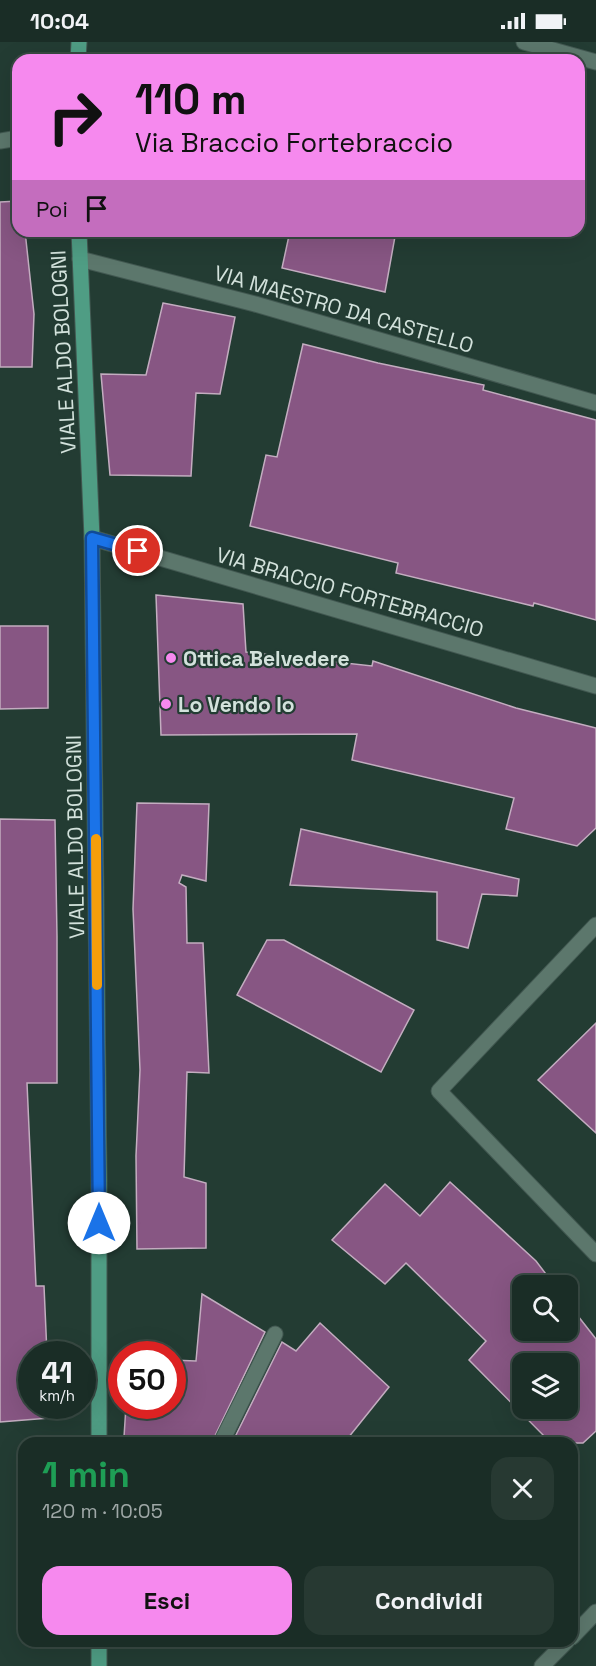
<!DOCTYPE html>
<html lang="it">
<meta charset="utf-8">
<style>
:root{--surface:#1a2d26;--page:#273932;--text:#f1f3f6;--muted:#9fa8a7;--line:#384943;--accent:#f689ee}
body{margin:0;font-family:"Space Grotesk",sans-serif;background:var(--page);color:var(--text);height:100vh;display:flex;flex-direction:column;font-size:22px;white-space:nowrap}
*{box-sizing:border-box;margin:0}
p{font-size:20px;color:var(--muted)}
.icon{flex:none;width:33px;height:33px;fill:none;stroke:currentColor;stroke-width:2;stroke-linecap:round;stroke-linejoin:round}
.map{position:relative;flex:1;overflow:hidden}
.drawer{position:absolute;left:18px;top:1395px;width:560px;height:210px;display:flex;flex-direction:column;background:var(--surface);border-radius:18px;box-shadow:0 6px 24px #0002,0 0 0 2px var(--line)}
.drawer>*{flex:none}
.top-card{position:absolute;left:12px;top:12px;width:573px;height:183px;border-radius:18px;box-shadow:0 6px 24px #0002,0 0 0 2px var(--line);background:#f689ee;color:#111;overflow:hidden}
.controls{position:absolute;left:512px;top:1233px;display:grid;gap:12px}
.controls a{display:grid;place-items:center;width:66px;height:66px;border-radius:12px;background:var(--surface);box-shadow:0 6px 24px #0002,0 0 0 2px var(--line);font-size:30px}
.speed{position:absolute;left:18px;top:1299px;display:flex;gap:12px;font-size:30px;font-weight:700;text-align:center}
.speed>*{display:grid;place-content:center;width:78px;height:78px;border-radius:50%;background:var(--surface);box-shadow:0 6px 24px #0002,0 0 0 2px var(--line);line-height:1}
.speed small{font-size:15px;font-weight:400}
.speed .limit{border:9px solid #d22;background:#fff;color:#111}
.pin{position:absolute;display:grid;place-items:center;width:51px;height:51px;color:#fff;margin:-26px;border:3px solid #fff;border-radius:50%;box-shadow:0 2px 6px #0007}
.me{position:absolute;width:66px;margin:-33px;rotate:0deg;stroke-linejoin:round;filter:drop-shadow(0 0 4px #0008)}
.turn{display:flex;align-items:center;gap:21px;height:126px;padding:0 24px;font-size:27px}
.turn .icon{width:78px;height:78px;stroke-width:2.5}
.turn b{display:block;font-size:42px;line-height:51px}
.then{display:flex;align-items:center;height:57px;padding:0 24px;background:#0003;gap:12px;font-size:22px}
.round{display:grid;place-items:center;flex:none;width:63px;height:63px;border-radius:18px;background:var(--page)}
.summary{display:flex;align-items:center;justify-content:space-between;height:102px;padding:0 24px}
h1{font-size:36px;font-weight:700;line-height:45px;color:#1e9e55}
.button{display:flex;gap:12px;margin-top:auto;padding:12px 24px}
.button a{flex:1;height:69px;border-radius:18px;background:var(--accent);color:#111;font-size:24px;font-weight:700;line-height:69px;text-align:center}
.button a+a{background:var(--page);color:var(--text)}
.status{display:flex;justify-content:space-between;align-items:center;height:42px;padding:0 30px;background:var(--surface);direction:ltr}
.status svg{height:16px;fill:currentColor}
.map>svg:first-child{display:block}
.building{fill:#875683;stroke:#c3adc0;stroke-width:1.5;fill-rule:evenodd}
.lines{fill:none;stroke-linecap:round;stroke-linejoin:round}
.minor-casing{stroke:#425851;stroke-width:17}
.major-casing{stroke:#425851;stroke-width:17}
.minor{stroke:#5c776c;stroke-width:15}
.major{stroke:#4f9d84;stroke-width:15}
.route-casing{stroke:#114b97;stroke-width:15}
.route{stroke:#1a73e8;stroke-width:10}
.slow{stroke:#f59e0b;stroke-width:10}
.poi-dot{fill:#f689ee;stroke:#233c33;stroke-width:2}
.labels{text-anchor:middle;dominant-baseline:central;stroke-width:4.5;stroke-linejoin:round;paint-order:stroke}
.street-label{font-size:21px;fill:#d3e2dc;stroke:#233c33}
.poi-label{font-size:21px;font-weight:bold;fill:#d3e2dc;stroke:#233c33;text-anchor:start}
</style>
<div class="status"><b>10:04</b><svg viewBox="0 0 49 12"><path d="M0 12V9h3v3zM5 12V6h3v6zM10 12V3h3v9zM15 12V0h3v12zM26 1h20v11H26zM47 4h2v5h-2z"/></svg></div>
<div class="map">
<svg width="596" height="1624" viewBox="0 0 596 1624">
<rect width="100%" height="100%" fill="#233c33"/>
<g class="building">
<polygon points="18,159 18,189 25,189 34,272 32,325 0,325 0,160"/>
<polygon points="290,189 396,189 385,250 282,226"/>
<polygon points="163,261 235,275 220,352 196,351 191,434 110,433 101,332 146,333"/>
<polygon points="303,302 378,321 484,343 483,348 596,378 596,578 534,561 533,564 396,531 398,521 250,484 266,413 277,415"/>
<polygon points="156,553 243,562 246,610 372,624 373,619 516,666 596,686 596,786 577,804 506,787 514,756 352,718 357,692 161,693"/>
<polygon points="0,584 48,584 48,666 0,667"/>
<polygon points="137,761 209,762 206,839 182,833 179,841 186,845 187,901 203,901 209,1031 187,1030 184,1135 206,1141 206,1206 137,1207 136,1114 140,1028 133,867"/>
<polygon points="0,777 55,778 57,894 57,1041 27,1041 36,1244 44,1244 47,1312 32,1312 32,1364 48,1364 49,1376 0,1380"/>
<polygon points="301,787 519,837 517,854 482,852 468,906 437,898 437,850 290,843"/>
<polygon points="267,898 284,898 414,968 381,1030 237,953"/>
<polygon points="596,981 596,1091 538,1038"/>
<path d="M450 1140 536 1219 555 1244H522V1288H567V1260L596 1297V1389L583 1401H551L469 1318 486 1299 406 1221 385 1242 332 1198 385 1142 420 1174ZM522 1322H567V1366H522Z"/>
<polygon points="202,1252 265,1290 212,1400 124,1395 126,1364 172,1364 172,1318 196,1319"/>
<polygon points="320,1281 389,1345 344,1401 232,1401 282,1300 296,1309"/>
</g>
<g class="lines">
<defs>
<g id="minor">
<polyline points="524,0 596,20"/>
<polyline points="0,99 18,96"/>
<polyline points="80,217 255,262 596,361"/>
<polyline points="92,496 596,644"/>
<polyline points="596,883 439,1049 596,1212"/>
<polyline points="221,1401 275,1292"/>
<polyline points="572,1595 596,1570"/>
<polyline points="542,1624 567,1599"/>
</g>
<g id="major">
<polyline points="78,18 79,0"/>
<polyline points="79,189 92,496 99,1137 99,1401"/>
<polyline points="99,1624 99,1599"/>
</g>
</defs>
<use href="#minor" class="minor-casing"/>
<use href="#major" class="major-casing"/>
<use href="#minor" class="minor"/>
<use href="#major" class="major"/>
</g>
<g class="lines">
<defs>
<polyline id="route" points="99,1181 92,496 138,509"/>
</defs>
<use href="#route" class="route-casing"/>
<use href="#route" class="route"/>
<polyline class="slow" points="96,797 97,943"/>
</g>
<g class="poi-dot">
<circle cx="171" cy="616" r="6"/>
<circle cx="166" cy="662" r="6"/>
</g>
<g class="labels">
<g class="street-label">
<text transform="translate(344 267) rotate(16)">VIA MAESTRO DA CASTELLO</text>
<text transform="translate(63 310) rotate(-93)">VIALE ALDO BOLOGNI</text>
<text transform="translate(350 550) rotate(16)">VIA BRACCIO FORTEBRACCIO</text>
<text transform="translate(75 795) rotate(-91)">VIALE ALDO BOLOGNI</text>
</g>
<g class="poi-label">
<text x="183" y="616">Ottica Belvedere</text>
<text x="178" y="662">Lo Vendo Io</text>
</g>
</g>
</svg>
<div class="controls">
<a><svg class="icon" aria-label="search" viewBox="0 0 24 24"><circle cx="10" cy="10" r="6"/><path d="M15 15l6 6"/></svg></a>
<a><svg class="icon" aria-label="layers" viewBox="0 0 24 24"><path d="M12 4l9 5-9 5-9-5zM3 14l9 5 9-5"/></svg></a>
</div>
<div class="speed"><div>41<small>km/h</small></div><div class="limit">50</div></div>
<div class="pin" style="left:138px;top:509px;background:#d93025"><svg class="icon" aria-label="arrive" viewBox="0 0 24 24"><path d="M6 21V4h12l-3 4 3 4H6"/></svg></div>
<svg class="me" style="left:99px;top:1181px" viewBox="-20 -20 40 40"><circle r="19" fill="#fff"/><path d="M0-13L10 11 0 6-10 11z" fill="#1a73e8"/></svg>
<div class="top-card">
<div class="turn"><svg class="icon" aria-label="right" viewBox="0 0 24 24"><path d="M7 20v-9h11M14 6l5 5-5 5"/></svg><div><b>110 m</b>Via Braccio Fortebraccio</div></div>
<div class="then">Poi<svg class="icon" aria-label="arrive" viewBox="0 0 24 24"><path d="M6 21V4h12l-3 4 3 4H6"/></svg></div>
</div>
<section class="drawer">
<div class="summary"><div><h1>1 min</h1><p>120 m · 10:05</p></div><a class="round"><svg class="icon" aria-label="close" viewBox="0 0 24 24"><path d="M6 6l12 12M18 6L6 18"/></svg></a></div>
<div class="button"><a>Esci</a><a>Condividi</a></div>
</section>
</div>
